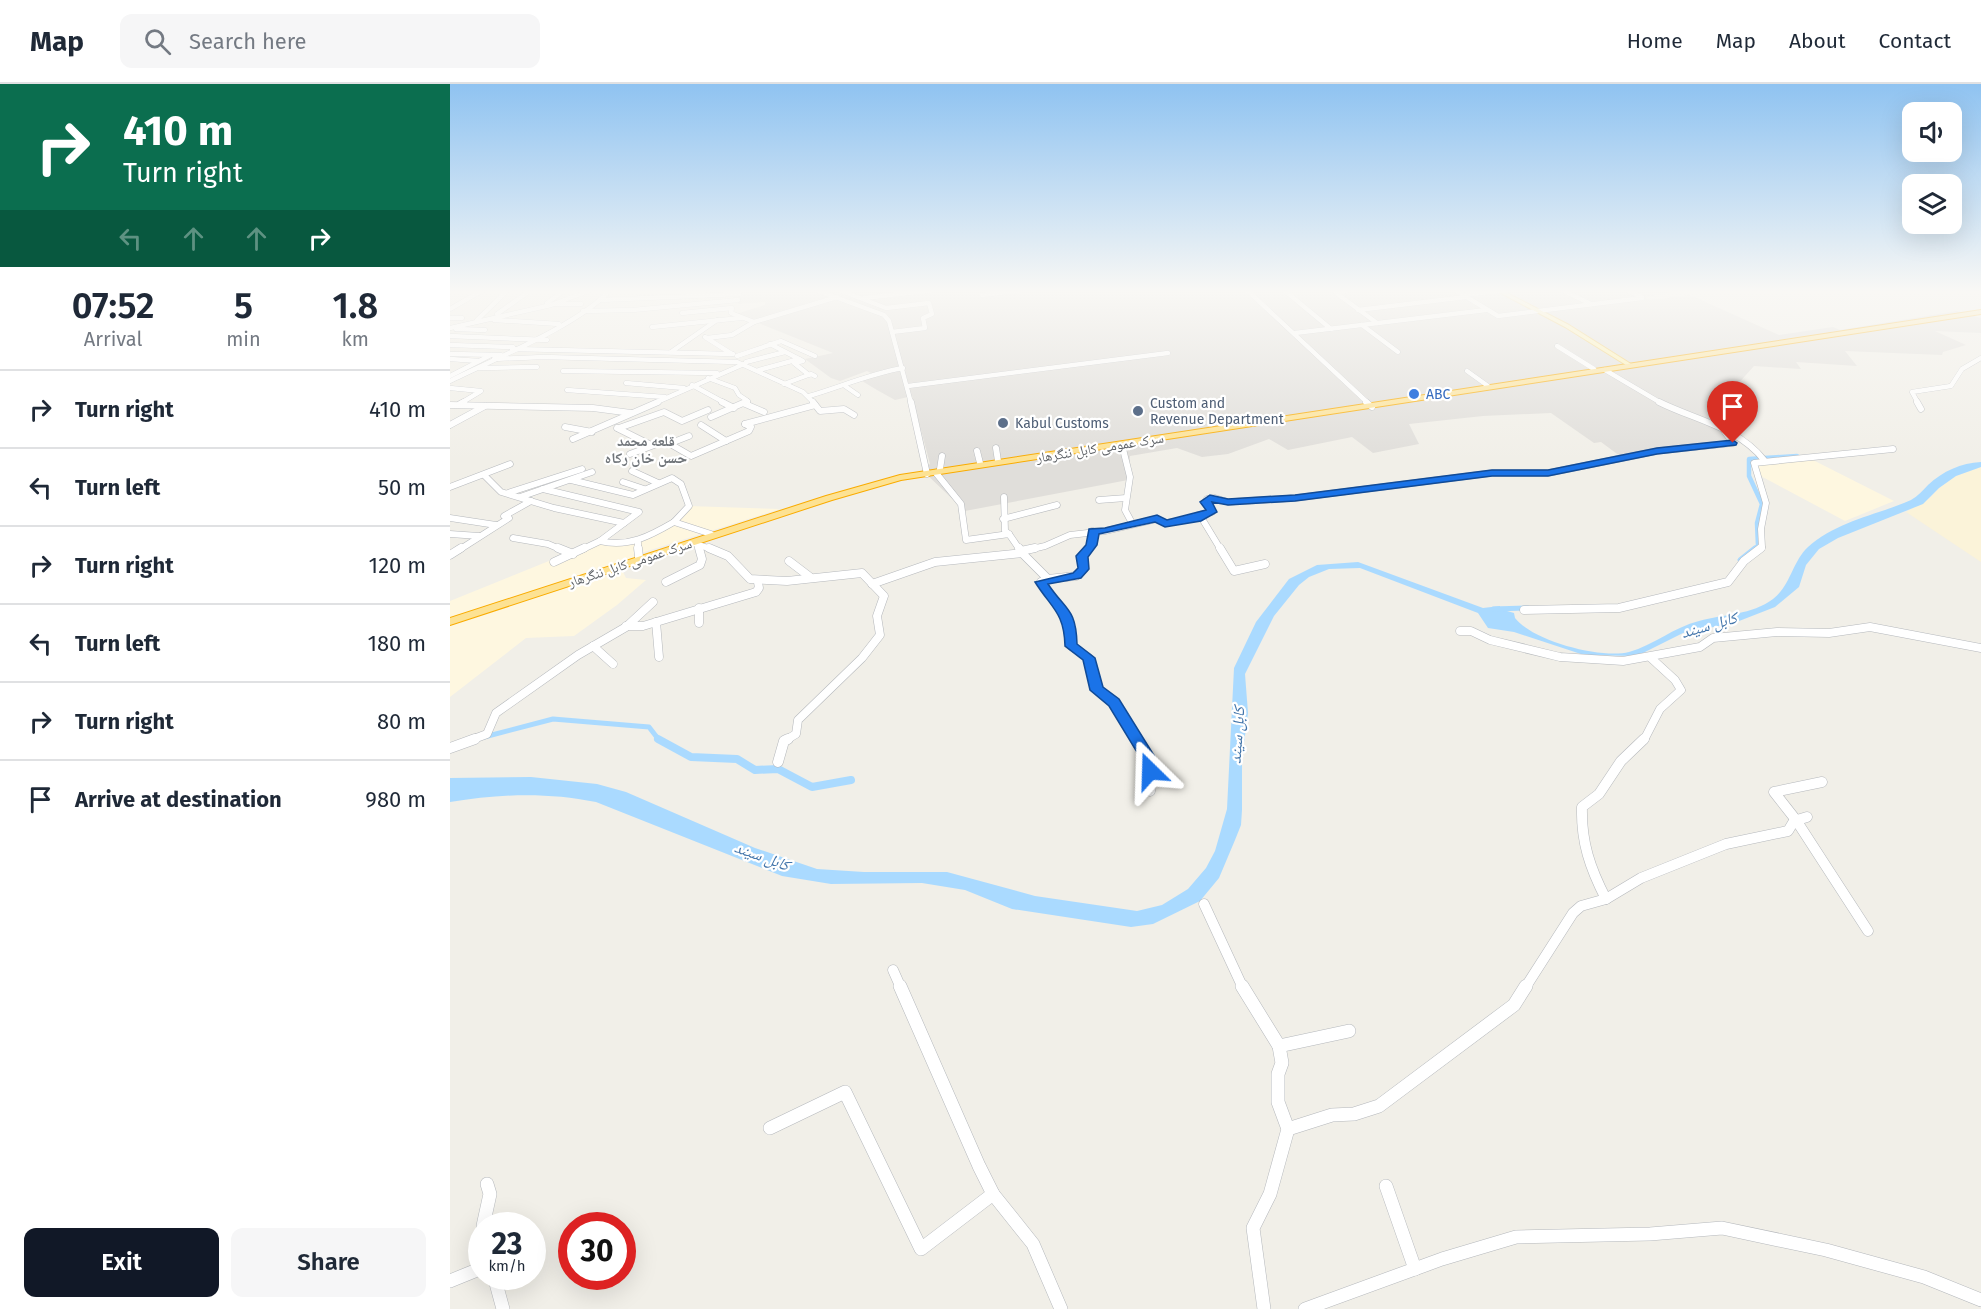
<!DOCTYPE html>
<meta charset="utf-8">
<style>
:root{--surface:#fff;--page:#f6f6f7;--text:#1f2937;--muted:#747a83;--line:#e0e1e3;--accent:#111827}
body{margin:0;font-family:"Fira Sans","Noto Naskh Arabic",sans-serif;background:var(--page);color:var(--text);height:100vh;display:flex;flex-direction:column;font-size:22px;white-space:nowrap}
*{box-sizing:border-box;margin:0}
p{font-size:20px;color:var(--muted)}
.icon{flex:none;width:33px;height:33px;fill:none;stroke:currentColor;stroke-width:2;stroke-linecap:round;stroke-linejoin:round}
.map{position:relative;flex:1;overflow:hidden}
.details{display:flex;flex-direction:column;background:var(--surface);width:450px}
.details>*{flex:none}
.banner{background:#0b6e4f;color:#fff;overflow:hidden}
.tools{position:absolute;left:1452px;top:18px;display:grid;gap:12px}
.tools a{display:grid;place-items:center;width:60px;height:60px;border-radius:12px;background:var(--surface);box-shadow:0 6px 24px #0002;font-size:30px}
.speed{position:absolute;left:18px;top:1128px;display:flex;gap:12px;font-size:30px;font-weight:700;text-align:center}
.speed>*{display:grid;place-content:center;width:78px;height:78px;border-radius:50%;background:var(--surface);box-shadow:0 6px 24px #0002;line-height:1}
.speed small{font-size:15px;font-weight:400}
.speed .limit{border:9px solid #d22;background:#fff;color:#111}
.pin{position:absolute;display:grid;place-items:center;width:51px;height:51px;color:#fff;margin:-62px -26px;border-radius:50% 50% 50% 0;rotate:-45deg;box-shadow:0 0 6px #0007}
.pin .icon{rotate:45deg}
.me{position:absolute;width:66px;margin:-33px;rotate:338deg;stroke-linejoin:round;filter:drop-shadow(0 0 4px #0008)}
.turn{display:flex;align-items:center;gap:21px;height:126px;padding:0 24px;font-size:27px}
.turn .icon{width:78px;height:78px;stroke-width:2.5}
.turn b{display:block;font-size:42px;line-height:51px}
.lanes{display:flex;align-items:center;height:57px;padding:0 24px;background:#0003;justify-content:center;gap:30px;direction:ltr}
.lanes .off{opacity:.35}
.eta{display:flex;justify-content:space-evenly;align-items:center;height:102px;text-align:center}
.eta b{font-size:36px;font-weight:600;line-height:42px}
.primary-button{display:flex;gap:12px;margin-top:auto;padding:12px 24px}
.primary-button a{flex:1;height:69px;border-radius:12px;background:var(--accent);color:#fff;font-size:24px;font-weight:600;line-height:69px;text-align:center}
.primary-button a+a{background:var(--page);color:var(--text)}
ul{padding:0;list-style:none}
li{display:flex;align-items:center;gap:18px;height:78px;padding:0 24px;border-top:2px solid var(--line)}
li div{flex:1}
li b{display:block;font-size:22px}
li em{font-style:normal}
header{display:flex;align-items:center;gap:36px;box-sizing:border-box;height:84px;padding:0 30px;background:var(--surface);border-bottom:2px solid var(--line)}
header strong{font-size:28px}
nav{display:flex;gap:33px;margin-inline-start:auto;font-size:21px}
.search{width:420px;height:54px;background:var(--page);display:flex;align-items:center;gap:15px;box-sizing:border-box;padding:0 21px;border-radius:12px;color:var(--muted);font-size:22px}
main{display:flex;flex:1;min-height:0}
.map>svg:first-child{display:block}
.commercial{fill:#fef7e0}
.industrial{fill:#e0deda}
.sand{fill:#fbf3d9}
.water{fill:#aadaff}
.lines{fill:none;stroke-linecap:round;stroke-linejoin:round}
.canal-far2{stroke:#aadaff;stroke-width:4.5}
.canal-far1{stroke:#aadaff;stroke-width:5}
.canal{stroke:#aadaff;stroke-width:8}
.minor-far4-casing{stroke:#b5b8bc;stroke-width:5}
.minor-far3-casing{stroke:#b5b8bc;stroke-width:7}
.minor-far2-casing{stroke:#b5b8bc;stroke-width:9}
.minor-far1-casing{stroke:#b5b8bc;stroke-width:11}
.minor-casing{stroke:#b5b8bc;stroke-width:14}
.major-casing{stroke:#f2c960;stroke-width:2}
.highway-casing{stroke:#f9ab00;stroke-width:2}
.minor-far4{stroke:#fff;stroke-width:4.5}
.minor-far3{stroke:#fff;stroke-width:6}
.minor-far2{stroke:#fff;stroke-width:8}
.minor-far1{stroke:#fff;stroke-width:10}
.minor{stroke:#fff;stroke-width:13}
.major{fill:#fff2af;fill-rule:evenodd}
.highway{fill:#fde293;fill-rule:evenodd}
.route{fill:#1a73e8;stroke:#114b97;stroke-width:1.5}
.shop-dot{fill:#3f7fe0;stroke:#fff;stroke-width:2}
.service-dot{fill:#5c6f8a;stroke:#fff;stroke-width:2}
.labels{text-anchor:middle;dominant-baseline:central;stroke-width:4.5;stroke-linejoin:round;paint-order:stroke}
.far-shop-label{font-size:14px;fill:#366cbe;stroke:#fff;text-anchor:start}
.far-service-label{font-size:14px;fill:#4e5e75;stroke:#fff;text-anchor:start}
.far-street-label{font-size:14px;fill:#5f6368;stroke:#fff}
.far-quarter-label{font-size:15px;font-weight:bold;fill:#70757a;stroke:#fff}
.water-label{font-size:16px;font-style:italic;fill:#4174aa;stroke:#fff}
</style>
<header>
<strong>Map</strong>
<div class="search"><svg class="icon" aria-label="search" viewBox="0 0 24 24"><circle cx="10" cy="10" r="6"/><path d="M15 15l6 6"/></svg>Search here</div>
<nav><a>Home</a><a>Map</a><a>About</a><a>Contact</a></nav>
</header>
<main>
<section class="details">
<div class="banner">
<div class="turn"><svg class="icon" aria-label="right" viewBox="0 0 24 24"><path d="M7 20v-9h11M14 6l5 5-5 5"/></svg><div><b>410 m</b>Turn right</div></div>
<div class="lanes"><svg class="icon off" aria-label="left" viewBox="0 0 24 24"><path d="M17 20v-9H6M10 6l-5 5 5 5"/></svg><svg class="icon off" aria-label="ahead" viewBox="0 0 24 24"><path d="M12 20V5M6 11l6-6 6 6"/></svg><svg class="icon off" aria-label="ahead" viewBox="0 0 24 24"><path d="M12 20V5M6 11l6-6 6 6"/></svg><svg class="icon" aria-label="right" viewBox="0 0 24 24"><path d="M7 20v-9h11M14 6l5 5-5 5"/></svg></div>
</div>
<div class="eta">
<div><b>07:52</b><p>Arrival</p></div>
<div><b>5</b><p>min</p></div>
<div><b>1.8</b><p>km</p></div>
</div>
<ul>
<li><svg class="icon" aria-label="right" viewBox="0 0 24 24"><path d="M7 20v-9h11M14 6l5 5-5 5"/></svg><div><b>Turn right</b></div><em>410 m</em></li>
<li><svg class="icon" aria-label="left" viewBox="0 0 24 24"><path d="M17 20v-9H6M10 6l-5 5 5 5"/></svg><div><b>Turn left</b></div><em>50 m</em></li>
<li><svg class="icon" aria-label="right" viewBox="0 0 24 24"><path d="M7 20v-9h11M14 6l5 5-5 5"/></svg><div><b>Turn right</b></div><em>120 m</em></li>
<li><svg class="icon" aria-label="left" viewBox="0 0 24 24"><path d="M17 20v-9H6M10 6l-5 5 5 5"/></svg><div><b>Turn left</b></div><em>180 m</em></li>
<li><svg class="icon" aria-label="right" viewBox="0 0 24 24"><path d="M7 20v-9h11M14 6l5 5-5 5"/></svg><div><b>Turn right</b></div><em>80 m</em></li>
<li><svg class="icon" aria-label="arrive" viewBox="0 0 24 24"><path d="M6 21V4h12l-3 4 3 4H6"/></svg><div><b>Arrive at destination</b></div><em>980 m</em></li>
</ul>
<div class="primary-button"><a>Exit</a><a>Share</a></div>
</section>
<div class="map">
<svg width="1531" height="1225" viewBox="0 0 1531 1225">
<rect width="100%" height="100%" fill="#f1efe8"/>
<g class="commercial">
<polygon points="1359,374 1444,417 1395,437 1305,389 1304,379"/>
<polygon points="238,422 330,425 188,470 172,486 176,494 196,496 167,521 124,552 76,554 0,613 0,517 146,458 168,462 213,444"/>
</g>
<polygon class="industrial" points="291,206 1213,206 1221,209 1195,213 1201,216 1240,211 1329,251 1383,243 1390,246 1507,227 1531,234 1531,249 1485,247 1516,261 1493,268 1492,271 1395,267 1407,282 1346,278 1351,285 1304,282 1268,322 1275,349 1283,358 1174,375 1151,358 1144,359 1101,329 1033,332 959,340 969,360 923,369 902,353 838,366 819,355 778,370 752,373 727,364 680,372 678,396 515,427 472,386 480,380 462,312 445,316 427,306 412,297 423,290 417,287 390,297 381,294 355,275 383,269 286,230 315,221 315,218 288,220"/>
<polygon class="sand" points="1531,383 1531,478 1456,428 1480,414 1489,404 1506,392"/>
<path class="water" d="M1531 378V383L1506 392 1489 404 1473 420 1388 454 1369 465 1356 481 1349 503 1325 523 1284 539 1233 549 1187 572 1134 571 1064 548 1038 544 1028 529 910 484 879 485 859 493 849 501 824 532 795 590 798 629 792 674V726L791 741 785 756 769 794 750 817 703 840 681 843 562 825 515 806 472 799 381 800 332 792 146 718C96 708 50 710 0 718V694L81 693 147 700 176 708 305 764 367 785 414 788H497L585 812 687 827 712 821 738 805 756 784 765 767 777 725 784 584 806 538 839 495 867 481 908 478 1033 524 1050 522V525L1064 529 1065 534C1083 557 1151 575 1179 568 1204 561 1224 543 1249 537 1274 530 1302 531 1323 515 1341 501 1342 478 1358 463 1387 437 1427 431 1461 416 1468 412 1473 406 1478 401 1493 387 1511 379 1531 378Z"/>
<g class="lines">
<polyline class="canal-far2" points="1303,466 1308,462 1307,439 1312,420 1299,392 1299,375 1347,372"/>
<g class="canal-far1">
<polyline points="1290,476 1305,464"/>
<polyline points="1043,525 1078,524"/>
<polyline points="34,653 103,635 199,643 209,656"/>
</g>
<polyline class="canal" points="208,655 241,673 287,675 305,686 328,685 362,703 401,696"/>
<defs>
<g id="minor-far4">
<polyline points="366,206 434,231 439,237 461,319"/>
<polyline points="389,206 436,224 479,219 482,230 473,234 475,244 442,248"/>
<polyline points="797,206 918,319"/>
<polyline points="834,206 881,245"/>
<polyline points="898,206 886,209 927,239"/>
<polyline points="1005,206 1048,232 1192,214"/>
<polyline points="1112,206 1141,220"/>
<polyline points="1176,206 1192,213"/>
<polyline points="532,211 573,206"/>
<polyline points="1013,211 1057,206"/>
<polyline points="414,214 484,206"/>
<polyline points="151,216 289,210"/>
<polyline points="97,219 115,206"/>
<polyline points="106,220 131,220"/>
<polyline points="0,225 33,206"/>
<polyline points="908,226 1016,213"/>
<polyline points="133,227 183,226 288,216"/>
<polyline points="232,229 282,224 281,229 304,238"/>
<polyline points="47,230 81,206"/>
<polyline points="0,234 12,234"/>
<polyline points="27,236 58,206"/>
<polyline points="44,236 109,240"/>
<polyline points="912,241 948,268"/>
<polyline points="202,243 291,234"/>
<polyline points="0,244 101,221 141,206"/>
<polyline points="6,245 35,246"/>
<polyline points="845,249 1036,226"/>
<polyline points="0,252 97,256"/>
<polyline points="255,253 282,270"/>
<polyline points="257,254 282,251 304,238 387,213"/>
<polyline points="320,260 353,277 344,279 359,291"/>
<polyline points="0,261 63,263"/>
<polyline points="1107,262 1144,285"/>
<polyline points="62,265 283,270"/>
<polyline points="221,268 267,236"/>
<polyline points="0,270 51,271"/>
<polyline points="287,272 331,257 365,272"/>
<polyline points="0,275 29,277"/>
<polyline points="44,275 93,273 287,278 353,308 364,319"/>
<polyline points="296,278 335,268"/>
<polyline points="30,284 87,283"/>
<polyline points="309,286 349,275"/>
<polyline points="1155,286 1211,319"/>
<polyline points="113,287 267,289"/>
<polyline points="1017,287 1038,302"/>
<polyline points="0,292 41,271"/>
<polyline points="258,294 285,304 289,311 298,317 295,319"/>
<path d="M0 297C44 275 129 241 160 206"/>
<polyline points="176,299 234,304"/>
<polyline points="334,300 361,290 365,292"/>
<polyline points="242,301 275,319"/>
<polyline points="395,302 408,311"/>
<polyline points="458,302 718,269"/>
<polyline points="0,304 31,307 11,319"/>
<polyline points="117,306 215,313"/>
<path d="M359 312C390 303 422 289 453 284"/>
<polyline points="205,319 294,280"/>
<polyline points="1468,319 1462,308 1501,302 1512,285 1531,274"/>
</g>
<g id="minor-far3">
<polyline points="272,318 284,324"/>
<polyline points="363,318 370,327 394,325 404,331"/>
<polyline points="461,318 477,390"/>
<polyline points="916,318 922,323"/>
<path d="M1209 318C1245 336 1288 343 1314 376"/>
<polyline points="1467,318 1471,325"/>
<polyline points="295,319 297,318"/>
<polyline points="10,320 14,318"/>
<polyline points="0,321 143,324 181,329"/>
<polyline points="261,333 293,319 314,328"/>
<polyline points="295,340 365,321"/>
<polyline points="0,341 35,322"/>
<polyline points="251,341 276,357"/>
<polyline points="115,343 142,348"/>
<polyline points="167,344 201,361"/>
<polyline points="169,344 214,328 232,337 258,326"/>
<polyline points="123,355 208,318"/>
<polyline points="221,359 239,352"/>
<polyline points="672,361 680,393 675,426 682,439"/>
<polyline points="546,364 548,377"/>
<polyline points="527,367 530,379"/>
<polyline points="180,370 215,357 241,372 299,347 301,343 295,340"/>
<polyline points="490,385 492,372"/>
<polyline points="182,387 208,399"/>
<polyline points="486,389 511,420 516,456 559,450 570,466"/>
<polyline points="34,391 51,408 104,424 174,439"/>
<polyline points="121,396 183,411 222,394 231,400 239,422 224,438 261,450"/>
<polyline points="173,398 194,405"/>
<polyline points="0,403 60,380"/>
<polyline points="93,405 189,428 150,457 131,466"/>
<polyline points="58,409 132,385"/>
<polyline points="70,413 142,388"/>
<polyline points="554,413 555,447 559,450"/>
<polyline points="649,416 676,414"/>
<polyline points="751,433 771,466"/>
<polyline points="0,434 46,441"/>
<polyline points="553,435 607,421"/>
<polyline points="0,450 29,452"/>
<polyline points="63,454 98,460 112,466"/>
<path d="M150 457C178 464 200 452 224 438"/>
<polyline points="188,459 188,466"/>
<polyline points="243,459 264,466"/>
<polyline points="249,462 250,466"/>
<polyline points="9,466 59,434 54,432 81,417"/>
<polyline points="578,466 595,462 620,451 655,447 707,435 715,439 751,433 748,431 762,428 755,418 757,415 765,414 778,418 845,414 1042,389 1098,389 1207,367 1283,359 1275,348"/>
<polyline points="637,466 645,453 642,447"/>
<polyline points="1309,466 1312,463 1311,445 1316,419 1304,379 1443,365"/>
</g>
<g id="minor-far2">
<polyline points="108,464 123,470"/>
<polyline points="188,464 189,473"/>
<polyline points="259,464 278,472 300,495 337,497 412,489 434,512 427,532 430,551 412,574 348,636 346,650 336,656"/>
<polyline points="569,464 571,467"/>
<polyline points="770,464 784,487 815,480"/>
<path d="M572 469 598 495 591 498C609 526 621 526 621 562L639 574 647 606 664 618 687 656"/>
<polyline points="0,471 11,464"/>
<polyline points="339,477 360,493"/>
<polyline points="104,478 134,464"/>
<polyline points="598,495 626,492 634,485 632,473 638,464"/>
<polyline points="216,498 250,481 252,475 249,464"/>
<polyline points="422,500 485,478 572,469 571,467 585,464"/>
<polyline points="249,524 249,539"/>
<polyline points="1074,526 1169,524 1278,498 1294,477 1311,464"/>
<polyline points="206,538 209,573"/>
<polyline points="176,542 193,542 306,508 309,504 308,498"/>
<polyline points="1010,547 1021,547 1040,556 1110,573 1173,577 1250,563 1263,554 1327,548 1379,549 1420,543 1531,564"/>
<polyline points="143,562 163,580"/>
<polyline points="21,656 37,650 46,629 128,571 176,543 203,518"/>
<polyline points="1194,656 1210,625 1231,606 1225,596 1201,574"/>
</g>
<g id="minor-far1">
<polyline points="686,655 697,673 700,707"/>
<polyline points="0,664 25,655"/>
<polyline points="328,678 334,657 338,655"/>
<polyline points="1372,698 1324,708 1346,736 1418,847"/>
<path d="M1156 815C1140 784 1131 758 1132 723L1149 710 1171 677 1194 655"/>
<polyline points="754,820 793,904"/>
<polyline points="443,886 451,904"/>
<polyline points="1075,904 1123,829 1131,822 1156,815 1191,794 1276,760 1338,747 1344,737 1357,733"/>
</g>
<g id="minor">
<polyline points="450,902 529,1082 543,1110 583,1160 611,1225"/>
<polyline points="792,902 829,962 832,979 828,990 828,1018 838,1045 820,1110 803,1144 814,1225"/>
<polyline points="829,962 899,947"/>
<polyline points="320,1044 395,1008 471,1165 543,1110"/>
<polyline points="838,1045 882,1031 904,1030 929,1022 1064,921 1076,902"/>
<polyline points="936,1102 965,1185"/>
<polyline points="33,1142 40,1110 37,1100"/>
<polyline points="44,1192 53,1225"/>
<polyline points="0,1197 32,1184"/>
<polyline points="855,1225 992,1175 1066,1153 1200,1150 1272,1144 1376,1166 1474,1193 1531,1216"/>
</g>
<polygon id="major" points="1045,206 1051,206 1119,241 1181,280 1176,281 1115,243"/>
<polygon id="highway" points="1531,226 1531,230 451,396 382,416 0,541 0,534 376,412 450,391"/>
</defs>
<use href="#minor-far4" class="minor-far4-casing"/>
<use href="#minor-far3" class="minor-far3-casing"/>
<use href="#minor-far2" class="minor-far2-casing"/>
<use href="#minor-far1" class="minor-far1-casing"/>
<use href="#minor" class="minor-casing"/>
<use href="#major" class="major-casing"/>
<use href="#highway" class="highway-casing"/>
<use href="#minor-far4" class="minor-far4"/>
<use href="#minor-far3" class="minor-far3"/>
<use href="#minor-far2" class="minor-far2"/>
<use href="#minor-far1" class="minor-far1"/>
<use href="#minor" class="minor"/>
<use href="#major" class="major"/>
<use href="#highway" class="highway"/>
</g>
<linearGradient id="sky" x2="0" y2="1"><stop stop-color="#8fc3f1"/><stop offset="0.55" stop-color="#f9f8f5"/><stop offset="1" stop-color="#f9f8f5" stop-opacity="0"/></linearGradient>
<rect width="1531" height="377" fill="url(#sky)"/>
<path class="route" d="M1283 356 1287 359 1286 361 1207 370 1098 392H1042L845 417 778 421 762 418 767 428 751 437 715 443 705 438 649 450 647 461 638 473 639 485 631 494 598 500C616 527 626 524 627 560L645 574 653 603 669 615 705 673 707 687 700 693 695 691 690 673 659 622 640 606 633 576 615 562C614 528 602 525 585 498L623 489 628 484 626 472 636 461 639 445 655 444 707 431 717 436 756 426 750 418 760 411 778 415 845 411 1042 386H1098L1207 364Z"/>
<circle class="shop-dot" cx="964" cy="310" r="6"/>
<g class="service-dot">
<circle cx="688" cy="327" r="6"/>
<circle cx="553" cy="339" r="6"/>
</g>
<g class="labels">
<g class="far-shop-label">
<text x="976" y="310">ABC</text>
</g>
<g class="far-service-label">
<text x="700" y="319">Custom and<tspan x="700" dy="16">Revenue Department</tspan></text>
<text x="565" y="339">Kabul Customs</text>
</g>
<g class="far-street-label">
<text transform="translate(650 364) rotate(-9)">سرک عمومی کابل ننگرهار</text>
<text transform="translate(180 479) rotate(-18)">سرک عمومی کابل ننگرهار</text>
</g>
<g class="far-quarter-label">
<text x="196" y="357">قلعه محمد<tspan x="196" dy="17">حسن خان رکاه</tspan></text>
</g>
<g class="water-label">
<text transform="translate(1259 541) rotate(-16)">کابل سيند</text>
<text transform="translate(787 651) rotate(-86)">کابل سيند</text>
<text transform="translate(312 772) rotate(20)">کابل سيند</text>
</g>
</g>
</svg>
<div class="tools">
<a><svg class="icon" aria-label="sound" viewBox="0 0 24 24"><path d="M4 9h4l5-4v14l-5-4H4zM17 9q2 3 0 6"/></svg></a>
<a><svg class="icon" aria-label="layers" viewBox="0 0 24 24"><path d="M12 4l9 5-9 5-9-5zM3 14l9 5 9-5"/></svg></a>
</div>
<div class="speed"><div>23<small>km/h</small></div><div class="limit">30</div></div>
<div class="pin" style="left:1283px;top:359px;background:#d93025"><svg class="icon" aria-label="arrive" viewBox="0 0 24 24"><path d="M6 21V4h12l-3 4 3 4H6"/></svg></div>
<svg class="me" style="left:700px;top:687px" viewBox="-20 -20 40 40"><path d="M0-17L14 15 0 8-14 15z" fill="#1a73e8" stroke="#fff" stroke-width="4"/></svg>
</div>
</main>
